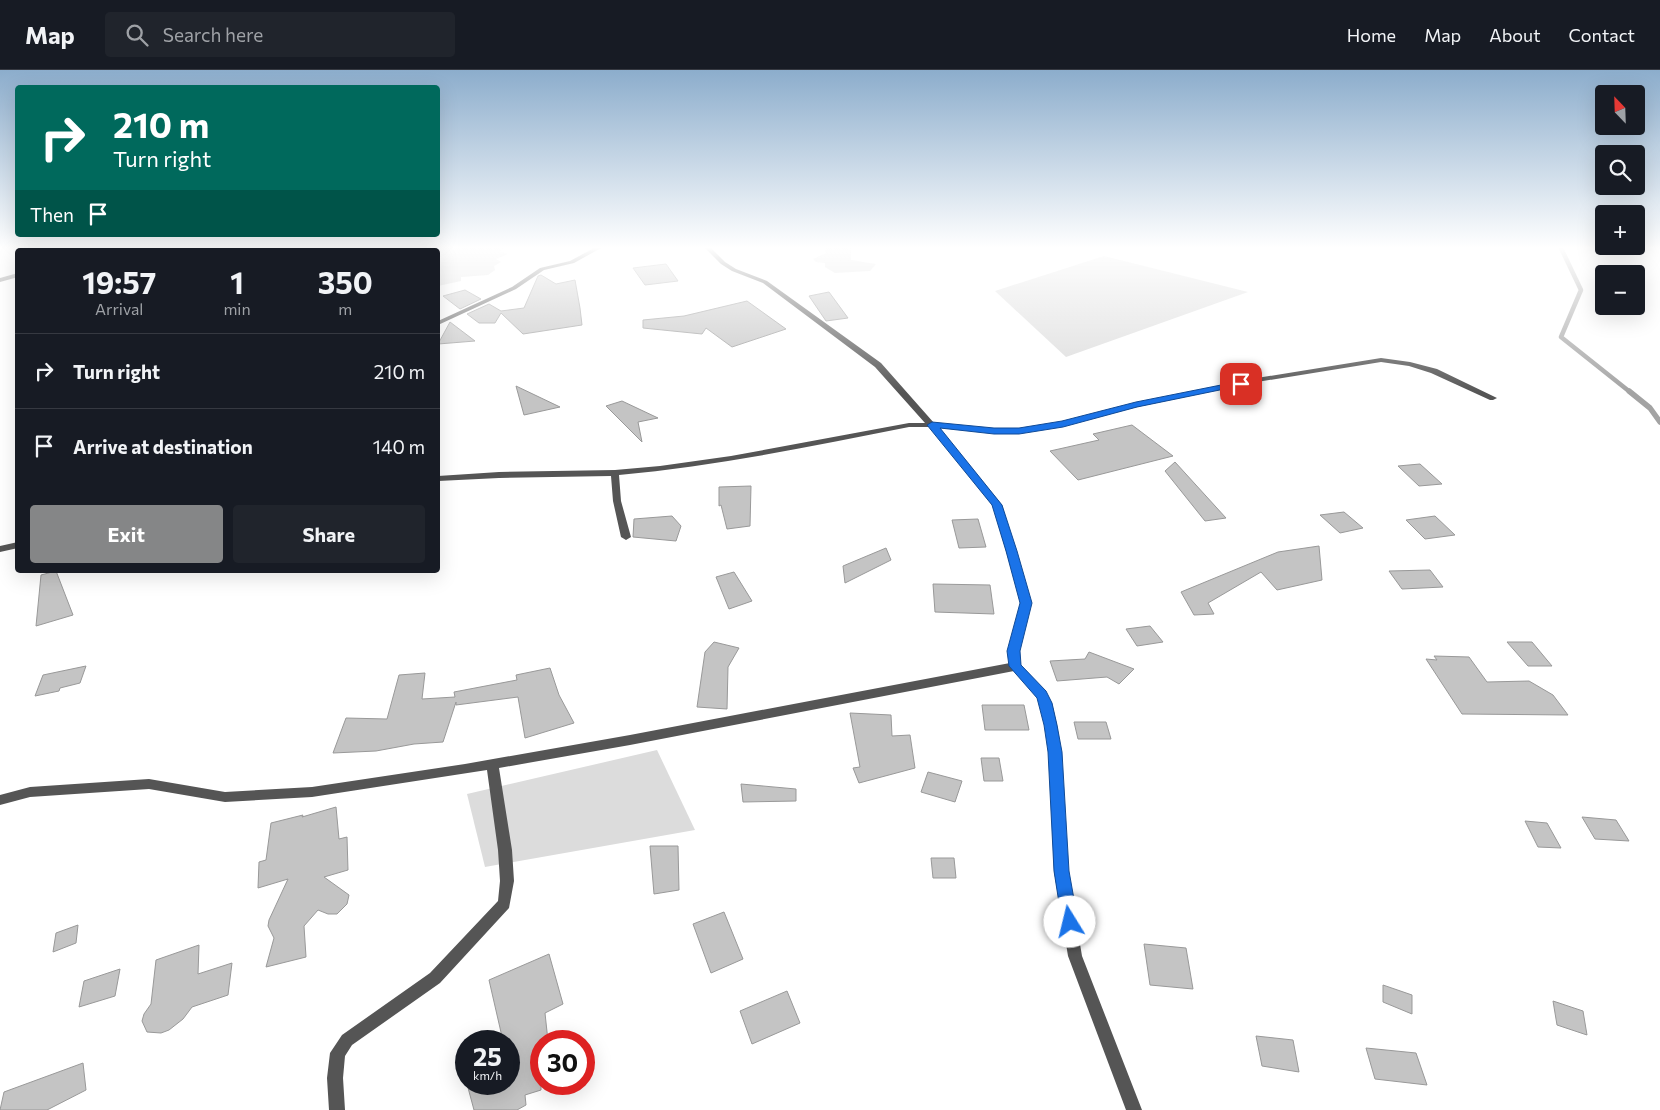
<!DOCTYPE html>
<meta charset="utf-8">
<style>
:root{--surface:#171b24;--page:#20242c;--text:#f1f3f6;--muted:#9ea1a6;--line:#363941;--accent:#858687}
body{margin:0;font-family:Commissioner,sans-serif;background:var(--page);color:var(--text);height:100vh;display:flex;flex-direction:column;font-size:19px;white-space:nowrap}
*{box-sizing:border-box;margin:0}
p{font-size:16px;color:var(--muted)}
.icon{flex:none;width:28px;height:28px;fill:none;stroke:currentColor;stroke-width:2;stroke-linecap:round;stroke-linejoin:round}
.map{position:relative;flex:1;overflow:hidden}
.sheet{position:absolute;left:15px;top:178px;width:425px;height:325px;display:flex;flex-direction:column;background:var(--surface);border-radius:5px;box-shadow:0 5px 20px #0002}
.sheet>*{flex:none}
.top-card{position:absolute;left:15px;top:15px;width:425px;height:152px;border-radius:5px;box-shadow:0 5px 20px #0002;background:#00695c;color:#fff;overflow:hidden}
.needle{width:32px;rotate:337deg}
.fabs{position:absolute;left:1595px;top:15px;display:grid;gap:10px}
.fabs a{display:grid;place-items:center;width:50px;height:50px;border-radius:5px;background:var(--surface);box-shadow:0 5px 20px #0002;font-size:25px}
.speed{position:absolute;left:455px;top:960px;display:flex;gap:10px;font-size:25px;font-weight:700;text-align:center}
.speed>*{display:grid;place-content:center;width:65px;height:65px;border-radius:50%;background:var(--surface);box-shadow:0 5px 20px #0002;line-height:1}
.speed small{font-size:12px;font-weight:400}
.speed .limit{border:8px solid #d22;background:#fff;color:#111}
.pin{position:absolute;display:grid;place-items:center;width:42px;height:42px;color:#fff;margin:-21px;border-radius:10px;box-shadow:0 2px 8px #0006}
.me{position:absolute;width:55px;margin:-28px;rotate:351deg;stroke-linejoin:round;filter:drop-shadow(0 0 4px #0008)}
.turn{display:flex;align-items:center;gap:18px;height:105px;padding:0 15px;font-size:22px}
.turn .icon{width:65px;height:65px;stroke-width:2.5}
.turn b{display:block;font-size:35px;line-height:42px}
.then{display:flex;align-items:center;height:48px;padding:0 15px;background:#0003;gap:10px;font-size:19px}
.eta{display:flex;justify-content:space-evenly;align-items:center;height:85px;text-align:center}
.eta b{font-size:30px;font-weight:700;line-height:35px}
.primary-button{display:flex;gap:10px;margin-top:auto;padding:10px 15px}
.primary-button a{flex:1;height:58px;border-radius:5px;background:var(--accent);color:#fff;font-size:20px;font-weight:700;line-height:58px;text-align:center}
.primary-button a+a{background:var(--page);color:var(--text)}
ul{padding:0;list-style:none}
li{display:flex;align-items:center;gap:15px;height:75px;padding:0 15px;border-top:1px solid var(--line)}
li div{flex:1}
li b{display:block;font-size:19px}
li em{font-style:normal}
header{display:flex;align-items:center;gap:30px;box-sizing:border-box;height:70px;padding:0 25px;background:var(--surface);border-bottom:1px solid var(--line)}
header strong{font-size:24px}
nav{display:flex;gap:28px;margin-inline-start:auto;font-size:18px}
.search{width:350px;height:45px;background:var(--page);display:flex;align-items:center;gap:12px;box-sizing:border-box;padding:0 18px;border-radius:5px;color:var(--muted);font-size:19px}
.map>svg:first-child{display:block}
.green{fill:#dcdcdc}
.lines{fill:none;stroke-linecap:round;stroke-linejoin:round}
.stream-far1{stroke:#a3a3a3;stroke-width:4.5}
.stream{stroke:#a3a3a3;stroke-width:5.5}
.building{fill:#c4c4c4;stroke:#999}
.minor{fill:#555;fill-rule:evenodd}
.route{fill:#1a73e8;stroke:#114b97}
</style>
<header>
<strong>Map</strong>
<div class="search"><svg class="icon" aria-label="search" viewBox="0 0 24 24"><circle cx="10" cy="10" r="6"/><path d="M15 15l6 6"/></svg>Search here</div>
<nav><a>Home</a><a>Map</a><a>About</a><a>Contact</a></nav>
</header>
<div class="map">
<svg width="1660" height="1040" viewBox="0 0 1660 1040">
<rect width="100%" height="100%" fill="#fff"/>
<g class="green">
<polygon points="448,178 507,178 499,181 508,184 496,189 501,192 494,196 495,200 488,205 461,207 461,211 438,216 438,180"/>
<polygon points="824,178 851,178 851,190 876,194 870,201 835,203 825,197 825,193 816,192 813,189 826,183"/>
<polygon points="1104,186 1248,222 1066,287 995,221"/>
<polygon points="657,680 695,760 485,797 467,724"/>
</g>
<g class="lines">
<polyline class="stream-far1" points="1561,178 1581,220 1561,267 1630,322"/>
<polyline class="stream" points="1629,321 1650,338 1660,352"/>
</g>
<g class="building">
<polygon points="666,194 678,211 645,215 633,198"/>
<polygon points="541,205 556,214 575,210 580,238 582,255 523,264 501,243 495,253 479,253 467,244 489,234 501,241 524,238 538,206"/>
<polygon points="465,220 481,229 460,239 443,226"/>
<polygon points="829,222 848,248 826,251 809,226"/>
<polygon points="747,231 786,259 732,277 706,258 702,264 643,258 643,250 684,246"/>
<polygon points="450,252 475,271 438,274"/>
<polygon points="516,316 560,337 524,345"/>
<polygon points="622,331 658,348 638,352 642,372 606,336"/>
<polygon points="1132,355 1173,386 1078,410 1050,381 1099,370 1093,364"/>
<polygon points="1175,392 1226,448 1205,451 1165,401"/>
<polygon points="1420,394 1442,414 1419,416 1398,396"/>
<polygon points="751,416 750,456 727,459 721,435 719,436 719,417"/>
<polygon points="1344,442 1363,458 1340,463 1320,445"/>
<polygon points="672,446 681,456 676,471 633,467 634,449"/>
<polygon points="1435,446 1455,465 1425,469 1406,450"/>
<polygon points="978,449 986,477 959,478 952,450"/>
<polygon points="1319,476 1322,510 1277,520 1261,502 1208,533 1214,544 1194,545 1181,522 1278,482"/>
<polygon points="886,478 891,490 845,513 843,496"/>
<polygon points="1430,500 1443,517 1402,519 1389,501"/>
<polygon points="56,501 73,545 36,556 41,505"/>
<polygon points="734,502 752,531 729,539 716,507"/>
<polygon points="933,514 990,515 994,544 935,542"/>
<polygon points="1150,556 1163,572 1137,576 1126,559"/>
<polygon points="714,572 739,578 728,597 727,639 697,637 705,582"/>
<polygon points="1507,572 1532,572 1552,596 1528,596"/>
<polygon points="1089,582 1134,599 1119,614 1107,607 1057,611 1050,591 1085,589"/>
<polygon points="1434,586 1469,587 1487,612 1529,611 1553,625 1568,645 1462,644 1426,589 1437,590"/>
<polygon points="86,596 80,613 60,618 59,621 35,626 43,605"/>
<polygon points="550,598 559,625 574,653 525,668 518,627 456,635 456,632 443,672 414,674 376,681 333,683 346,648 387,649 399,605 425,603 422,629 455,627 454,622 517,610 516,605"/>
<polygon points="982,635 1024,635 1029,660 985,660"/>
<polygon points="850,643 891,645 892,666 910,665 915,698 859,713 853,698 860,697"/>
<polygon points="1074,652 1106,652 1111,669 1078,669"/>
<polygon points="981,688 999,688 1003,711 984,711"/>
<polygon points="928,702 962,711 955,732 921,722"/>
<polygon points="741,714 796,719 796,731 743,732"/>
<polygon points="336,737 339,769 347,767 348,800 324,807 349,825 347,834 337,844 328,844 318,840 304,856 306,887 266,897 274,868 268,856 269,850 288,809 258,818 259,792 266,790 271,753 303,745 302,747"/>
<polygon points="1582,747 1616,750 1629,771 1595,769"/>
<polygon points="1525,751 1547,753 1561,778 1538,777"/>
<polygon points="650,776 678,776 679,820 654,824"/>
<polygon points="931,788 954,788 956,808 933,808"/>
<polygon points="724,842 743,889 711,903 693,854"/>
<polygon points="78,855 76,873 53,882 56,863"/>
<polygon points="1144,874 1186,878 1193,919 1150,915"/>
<polygon points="199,875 198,904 232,893 228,925 192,937 183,949 169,960 161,963 147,962 142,951 144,944 151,934 156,890"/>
<polygon points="549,884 563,934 545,943 548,971 541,971 541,1020 525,1025 526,1035 517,1040 474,1040 467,1014 509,1014 509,971 503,971 489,910"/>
<polygon points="120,899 115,926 79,937 84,911"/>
<polygon points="1383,915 1412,925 1412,944 1383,932"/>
<polygon points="787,921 800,953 752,974 740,941"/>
<polygon points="1553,931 1583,941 1587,965 1557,955"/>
<polygon points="1256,966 1293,970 1299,1002 1262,996"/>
<polygon points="1366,978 1416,983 1427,1015 1375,1009"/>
<polygon points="83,993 86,1020 47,1040 0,1040 4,1022"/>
</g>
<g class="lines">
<g class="minor">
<polygon points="594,178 601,178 574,193 544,200 516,219 438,255 438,251 512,217 540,198 570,191"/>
<path d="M705 178H711L725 192 736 199 767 211 881 293 934 353 994 359H1019L1063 352 1136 333 1257 308 1381 288 1410 292 1437 299 1497 328 1493 330H1490L1431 303 1409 296 1381 292 1257 312 1137 337 1063 356 1019 363H994L939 358 1002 435 1031 533 1018 581 1021 595 1045 621 1052 633 1057 655 1061 682 1068 801 1082 886 1142 1040H1126L1068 886 1054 801 1049 682 1045 655 1040 633 1037 627 1014 601 630 675 499 698 512 780 514 811 509 838 440 913 352 975 345 986 343 1008 345 1040H329L327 1008 330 983 342 965 430 903 498 831 500 811 498 780 487 700 312 727 225 732 149 719 30 727 0 735V725L30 717 149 709 225 722 312 717 465 694 630 665 1010 593 1008 581 1021 533 993 436 930 357H909C813 376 717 396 619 405L621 431 631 467 626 470 621 467 613 431 611 406 499 408 438 411V406L499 402 615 400 660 396 731 386 909 353H925L875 297 763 213 732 201 721 194Z"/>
<polygon points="18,203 18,207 0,212 0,208"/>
<polygon points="18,472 18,478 0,482 0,476"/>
</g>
</g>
<linearGradient id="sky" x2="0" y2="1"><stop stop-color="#8cadcc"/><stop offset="0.55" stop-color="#fff"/><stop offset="1" stop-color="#fff" stop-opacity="0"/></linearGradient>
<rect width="1660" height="323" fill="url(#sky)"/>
<polygon class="route" points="1241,311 1244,312 1244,315 1137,337 1063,357 1019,364 994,364 940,358 1002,435 1017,481 1032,533 1020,581 1021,595 1046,621 1052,633 1057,655 1062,682 1069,801 1078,852 1075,857 1070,859 1064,857 1062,852 1054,801 1048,682 1044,655 1037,628 1009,596 1007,581 1020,533 1006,481 992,435 927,355 932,352 994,358 1019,358 1062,351 1136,332"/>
</svg>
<div class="fabs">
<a><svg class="needle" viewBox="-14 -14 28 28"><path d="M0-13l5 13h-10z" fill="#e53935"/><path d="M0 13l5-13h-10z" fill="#9ea1a6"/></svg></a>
<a><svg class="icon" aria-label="search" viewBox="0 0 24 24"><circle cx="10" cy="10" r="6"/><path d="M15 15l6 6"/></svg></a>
<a>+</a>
<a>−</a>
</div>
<div class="speed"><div>25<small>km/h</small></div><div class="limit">30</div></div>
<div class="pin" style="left:1241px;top:314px;background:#d93025"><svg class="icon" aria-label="arrive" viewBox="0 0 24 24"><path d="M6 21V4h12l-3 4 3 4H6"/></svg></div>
<svg class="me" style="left:1070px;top:852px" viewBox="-20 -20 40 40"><circle r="19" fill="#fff"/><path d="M0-13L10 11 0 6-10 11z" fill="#1a73e8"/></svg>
<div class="top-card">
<div class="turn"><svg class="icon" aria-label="right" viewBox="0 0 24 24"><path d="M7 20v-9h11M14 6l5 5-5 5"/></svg><div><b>210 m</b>Turn right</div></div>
<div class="then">Then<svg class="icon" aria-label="arrive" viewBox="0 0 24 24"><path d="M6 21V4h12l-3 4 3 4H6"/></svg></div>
</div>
<section class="sheet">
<div class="eta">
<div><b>19:57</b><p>Arrival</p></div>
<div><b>1</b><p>min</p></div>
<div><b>350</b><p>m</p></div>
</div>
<ul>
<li><svg class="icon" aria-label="right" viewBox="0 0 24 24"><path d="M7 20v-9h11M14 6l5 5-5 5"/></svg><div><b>Turn right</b></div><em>210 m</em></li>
<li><svg class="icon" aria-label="arrive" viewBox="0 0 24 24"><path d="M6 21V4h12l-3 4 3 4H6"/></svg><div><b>Arrive at destination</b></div><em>140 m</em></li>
</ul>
<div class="primary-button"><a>Exit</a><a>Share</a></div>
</section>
</div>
